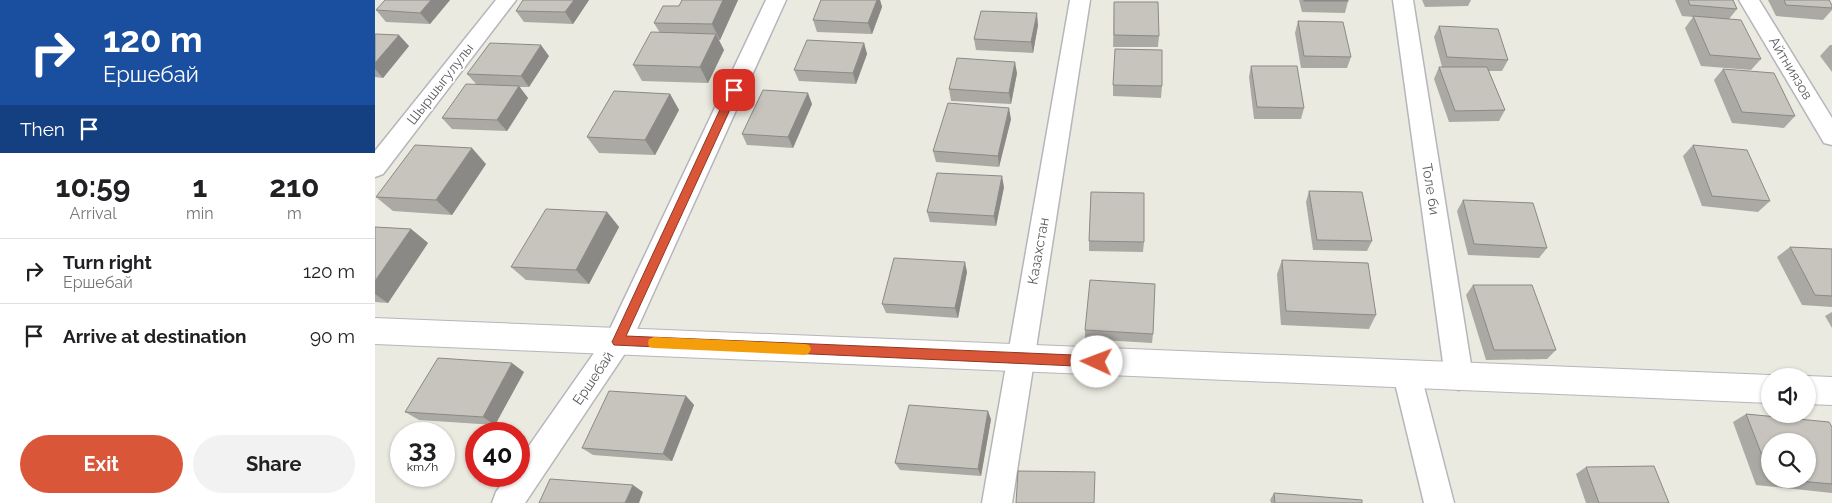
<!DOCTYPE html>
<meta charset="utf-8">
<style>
:root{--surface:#fff;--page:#f2f2f2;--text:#202124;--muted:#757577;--line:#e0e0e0;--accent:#da5638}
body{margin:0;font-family:Raleway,sans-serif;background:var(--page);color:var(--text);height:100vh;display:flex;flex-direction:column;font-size:19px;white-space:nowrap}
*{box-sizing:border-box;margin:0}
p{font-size:16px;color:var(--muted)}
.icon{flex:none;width:28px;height:28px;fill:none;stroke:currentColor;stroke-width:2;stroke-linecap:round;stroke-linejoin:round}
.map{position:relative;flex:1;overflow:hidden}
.side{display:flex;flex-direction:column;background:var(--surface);width:375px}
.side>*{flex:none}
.guide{background:#1a4fa0;color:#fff;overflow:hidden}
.controls{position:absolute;left:1386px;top:368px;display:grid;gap:10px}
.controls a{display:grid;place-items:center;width:55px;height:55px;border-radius:50%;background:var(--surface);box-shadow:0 1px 4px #0004;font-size:25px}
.speed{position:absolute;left:15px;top:422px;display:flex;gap:10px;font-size:25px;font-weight:700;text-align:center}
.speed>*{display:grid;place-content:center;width:65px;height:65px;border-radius:50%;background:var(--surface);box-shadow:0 1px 4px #0004;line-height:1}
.speed small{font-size:12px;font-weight:400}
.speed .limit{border:8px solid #d22;background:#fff;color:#111}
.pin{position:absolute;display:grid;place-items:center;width:42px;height:42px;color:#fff;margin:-21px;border-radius:10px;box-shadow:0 2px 8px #0006}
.me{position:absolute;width:55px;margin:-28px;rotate:272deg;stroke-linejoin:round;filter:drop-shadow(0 0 4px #0008)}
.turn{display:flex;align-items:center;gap:18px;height:105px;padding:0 20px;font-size:22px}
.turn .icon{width:65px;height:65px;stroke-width:2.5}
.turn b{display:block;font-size:35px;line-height:42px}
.then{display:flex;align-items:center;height:48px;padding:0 20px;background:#0003;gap:10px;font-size:19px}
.eta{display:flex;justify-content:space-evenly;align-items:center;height:85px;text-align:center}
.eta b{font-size:30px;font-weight:700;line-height:35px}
.action{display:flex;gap:10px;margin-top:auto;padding:10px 20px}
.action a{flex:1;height:58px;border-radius:30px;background:var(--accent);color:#fff;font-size:20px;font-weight:700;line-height:58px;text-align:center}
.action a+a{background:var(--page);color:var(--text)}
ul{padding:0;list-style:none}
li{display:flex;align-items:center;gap:15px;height:65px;padding:0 20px;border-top:1px solid var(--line)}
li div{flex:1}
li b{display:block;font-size:19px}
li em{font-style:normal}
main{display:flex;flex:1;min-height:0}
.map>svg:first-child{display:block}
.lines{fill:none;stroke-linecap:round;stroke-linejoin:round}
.minor-casing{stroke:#b4b6bb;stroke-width:3}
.tertiary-casing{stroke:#b4b6bb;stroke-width:2}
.minor{fill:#fff;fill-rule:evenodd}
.tertiary{fill:#fff;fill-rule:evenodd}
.wall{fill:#aba9a3;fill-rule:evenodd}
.shaded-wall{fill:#8b8985}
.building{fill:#c7c4be;stroke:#8b8985}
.route{fill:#da5638;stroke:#8e3824}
.slow{fill:#f59e0b}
.labels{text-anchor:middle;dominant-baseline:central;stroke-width:4;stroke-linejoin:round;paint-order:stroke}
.street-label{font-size:14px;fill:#5a5c61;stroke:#fff}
</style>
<main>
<section class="side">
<div class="guide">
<div class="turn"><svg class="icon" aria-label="right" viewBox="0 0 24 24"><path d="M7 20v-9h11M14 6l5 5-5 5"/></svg><div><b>120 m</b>Ершебай</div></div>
<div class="then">Then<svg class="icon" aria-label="arrive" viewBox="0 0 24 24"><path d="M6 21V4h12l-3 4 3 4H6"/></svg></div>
</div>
<div class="eta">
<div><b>10:59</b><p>Arrival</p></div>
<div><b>1</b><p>min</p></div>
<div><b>210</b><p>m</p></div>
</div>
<ul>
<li><svg class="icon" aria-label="right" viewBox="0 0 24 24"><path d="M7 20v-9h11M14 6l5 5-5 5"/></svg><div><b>Turn right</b><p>Ершебай</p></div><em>120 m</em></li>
<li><svg class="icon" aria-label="arrive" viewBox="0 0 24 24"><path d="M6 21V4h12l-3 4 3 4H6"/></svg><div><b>Arrive at destination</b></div><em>90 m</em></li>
</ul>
<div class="action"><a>Exit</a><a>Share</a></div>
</section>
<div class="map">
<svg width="1457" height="503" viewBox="0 0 1457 503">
<rect width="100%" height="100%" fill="#ebeae1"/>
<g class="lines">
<defs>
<g id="minor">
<polygon points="121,0 141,0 8,174 0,177 0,151"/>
<polygon points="391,0 411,0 253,349 150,503 117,503 121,492 133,476 144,476 144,460 233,333"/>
<polygon points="695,0 715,0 637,503 607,503"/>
<polygon points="1018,0 1038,0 1098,377 1094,386 1084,390 1074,386 1070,377"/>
<polygon points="1364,0 1384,0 1457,118 1457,145 1449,143"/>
<polygon points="1032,362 1042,366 1046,375 1079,503 1049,503 1018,375 1022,366"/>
</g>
<g id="tertiary">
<polygon points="0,318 1395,375 1399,376 1395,376 1395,403 0,344"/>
<polygon points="1431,376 1432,376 1457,377 1457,405 1432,404"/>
</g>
</defs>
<use href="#minor" class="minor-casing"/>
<use href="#tertiary" class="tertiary-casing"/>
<use href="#minor" class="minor"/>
<use href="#tertiary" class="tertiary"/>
</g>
<g class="wall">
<polygon points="75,0 55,24 11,22 1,10"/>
<polygon points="214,0 198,24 149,22 141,11"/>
<polygon points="307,0 363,0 345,40 343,40 349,50 333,83 267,81 258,65 285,33 279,23 304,6"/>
<polygon points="446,0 505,0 507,7 497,34 442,32 438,20"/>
<polygon points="924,0 973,0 973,1 970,13 927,12"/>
<polygon points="1047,0 1096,0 1093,6 1050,7"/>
<polygon points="1300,0 1358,0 1362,9 1354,19 1386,59 1376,70 1326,66 1310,28 1318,17 1307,16"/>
<polygon points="1393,0 1454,0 1457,5 1457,10 1448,20 1401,16"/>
<polygon points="739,2 784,36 783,47 738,47"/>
<polygon points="923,21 976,57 972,68 926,68 920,33"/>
<polygon points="663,25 658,53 601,50 599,39"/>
<polygon points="1064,26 1133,60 1127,71 1114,71 1130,110 1124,121 1074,122 1059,79 1064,67 1067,67 1059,37"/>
<polygon points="0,34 34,46 8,78 0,77"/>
<polygon points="489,43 492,54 481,84 424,81 419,70"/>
<polygon points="1455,45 1457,45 1457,72 1445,56"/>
<polygon points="174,56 154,87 144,87 153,98 132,131 77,129 67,118 102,85 92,74"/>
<polygon points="876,66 929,108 926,119 879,119 874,77"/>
<polygon points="1348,69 1420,116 1409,128 1357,123 1339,80"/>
<polygon points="642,73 636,104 576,101 574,89"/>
<polygon points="738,85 787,86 786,98 738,96"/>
<polygon points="295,94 304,110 280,155 224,153 212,137"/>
<polygon points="437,104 418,148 372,145 367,134"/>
<polygon points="636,119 624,167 561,162 558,151"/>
<polygon points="1318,145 1395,201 1383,212 1327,206 1308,156"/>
<polygon points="111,164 77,215 18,211 1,197"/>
<polygon points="629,187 621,226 555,222 552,212"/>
<polygon points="934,191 997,241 992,251 938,250 931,202"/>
<polygon points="1088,200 1172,248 1164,258 1093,255 1082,211"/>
<polygon points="232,212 244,227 214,284 151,280 136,267"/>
<polygon points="0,227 36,229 53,243 13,303 0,302"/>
<polygon points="714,241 769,242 768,252 714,251"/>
<polygon points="1415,247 1457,249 1457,307 1427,305 1402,257"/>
<polygon points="907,260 1001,315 994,329 906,325 902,274"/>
<polygon points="592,272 583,318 511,313 507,304"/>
<polygon points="1098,285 1181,350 1172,359 1111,360 1091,295"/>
<polygon points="1457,312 1457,328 1450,316"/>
<polygon points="710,330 778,334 777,343 710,339"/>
<polygon points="149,372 120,425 44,420 30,412"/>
<polygon points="311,396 319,405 297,461 218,455 207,448"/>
<path d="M1371 414 1457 427V493L1381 485 1358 422ZM1395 441 1432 479H1395Z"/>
<polygon points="616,419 606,476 525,470 520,463"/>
<polygon points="1211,467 1294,503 1211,503 1201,474"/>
<polygon points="899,493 987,503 896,503 895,500"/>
</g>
<g class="shaded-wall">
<polygon points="56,0 75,0 55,24 45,13"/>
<polygon points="199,0 214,0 198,24 190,12"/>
<polygon points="348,0 363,0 345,40 337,24"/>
<polygon points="502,0 505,0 507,7 497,34 493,23"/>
<polygon points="662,13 663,25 658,53 656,42"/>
<polygon points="341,34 349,50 333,83 325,67"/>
<polygon points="24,35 34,46 8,78 0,69 0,63"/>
<polygon points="489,43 492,54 481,84 478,73"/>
<polygon points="166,45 174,56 154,87 146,76"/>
<polygon points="640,62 642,73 636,104 634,93"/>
<polygon points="144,86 153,98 132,131 122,120"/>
<polygon points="433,93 437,104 418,148 413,137"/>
<polygon points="295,94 304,110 280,155 270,140"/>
<polygon points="634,108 636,119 624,167 623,156"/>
<polygon points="97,148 111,164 77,215 61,200"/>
<polygon points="627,176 629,187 621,226 619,216"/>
<polygon points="232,212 244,227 214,284 201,270"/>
<polygon points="36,229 53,243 13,303 0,294 0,281"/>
<polygon points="590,262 592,272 583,318 580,308"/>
<polygon points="137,363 149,372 120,425 108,417"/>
<polygon points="311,396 319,405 297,461 288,454"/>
<polygon points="613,411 616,419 606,476 603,469"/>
<polygon points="258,485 268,492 264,503 250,503"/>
</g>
<g class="building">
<polygon points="10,0 56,0 45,13 1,10"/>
<polygon points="148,0 199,0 190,12 141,11"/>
<polygon points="307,0 348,0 337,24 279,23 288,6 304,6"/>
<polygon points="446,0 502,0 493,23 438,20"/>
<rect x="929" y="0" width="44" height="1"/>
<polygon points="1313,0 1358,0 1362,9 1315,5"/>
<polygon points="1409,0 1454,0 1457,5 1457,8 1411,5"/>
<polygon points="739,2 783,2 784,36 739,35"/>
<polygon points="606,11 662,13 656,42 599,39"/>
<polygon points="1318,16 1366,20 1386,59 1335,55"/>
<polygon points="923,21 968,22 976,57 929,56"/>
<polygon points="1064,26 1123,29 1133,60 1072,57"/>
<polygon points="276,32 341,34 325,67 258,65"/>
<polygon points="0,34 24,35 0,63"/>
<polygon points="432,40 489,43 478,73 419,70"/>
<polygon points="115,43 166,45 146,76 92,74"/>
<polygon points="740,49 787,50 787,86 738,85"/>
<polygon points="582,58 640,62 634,93 574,89"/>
<polygon points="876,66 922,66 929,108 882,107"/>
<polygon points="1064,67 1112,67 1130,110 1080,111"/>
<polygon points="1348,69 1399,73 1420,116 1367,112"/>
<polygon points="91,84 144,86 122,120 67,118"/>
<polygon points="388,90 433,93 413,137 367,134"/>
<polygon points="239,91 295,94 270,140 212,137"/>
<polygon points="573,103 634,108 623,156 558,151"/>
<polygon points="40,145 97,148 61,200 1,197"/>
<polygon points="1318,145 1372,150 1395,201 1337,196"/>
<polygon points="562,173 627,176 619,216 552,212"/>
<polygon points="934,191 987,192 997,241 942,240"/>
<polygon points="716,192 769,193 769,242 714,241"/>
<polygon points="1088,200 1158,203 1172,248 1099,244"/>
<polygon points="171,209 232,212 201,270 136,267"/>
<polygon points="0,227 36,229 0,281"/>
<polygon points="1415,247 1457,249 1457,296 1440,295"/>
<polygon points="519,258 590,262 580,308 507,304"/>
<polygon points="907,260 993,263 1001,315 911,311"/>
<polygon points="715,280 780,284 778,334 710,330"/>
<polygon points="1098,285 1157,285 1181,350 1119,350"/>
<polygon points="63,358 137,363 108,417 30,412"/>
<polygon points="234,391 311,396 288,454 207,448"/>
<polygon points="534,405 613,411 603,469 520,463"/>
<polygon points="1371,414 1454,422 1457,427 1457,484 1402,479 1432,479 1432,441 1395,441 1395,476"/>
<polygon points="1279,466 1294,503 1224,503 1211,467"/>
<polygon points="643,471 720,472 719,503 641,503"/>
<polygon points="175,479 258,485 250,503 164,503"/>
<polygon points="899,493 987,500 987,503 900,503"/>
</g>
<polygon class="route" points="359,86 364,90 251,336 722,356 727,358 728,362 727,365 722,367 239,345 237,342 354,90"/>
<polygon class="slow" points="279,337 430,344 434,345 436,349 434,353 430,355 279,348 274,347 273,343 274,339"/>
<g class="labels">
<g class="street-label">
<text transform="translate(1416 68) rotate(59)">Айтниязов</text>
<text transform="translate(65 84) rotate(-52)">Шыршыгулулы</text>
<text transform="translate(1056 189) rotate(81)">Толе би</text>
<text transform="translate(663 251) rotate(-80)">Казахстан</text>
<text transform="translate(218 378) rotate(-56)">Ершебай</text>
</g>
</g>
</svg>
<div class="controls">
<a><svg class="icon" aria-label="sound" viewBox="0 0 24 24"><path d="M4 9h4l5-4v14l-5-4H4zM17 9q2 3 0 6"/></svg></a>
<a><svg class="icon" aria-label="search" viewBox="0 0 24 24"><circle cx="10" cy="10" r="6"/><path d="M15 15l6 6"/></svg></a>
</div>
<div class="speed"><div>33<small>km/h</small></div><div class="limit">40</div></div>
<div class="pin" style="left:359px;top:90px;background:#d93025"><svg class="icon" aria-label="arrive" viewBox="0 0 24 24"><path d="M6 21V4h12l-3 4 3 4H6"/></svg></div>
<svg class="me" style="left:722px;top:362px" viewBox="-20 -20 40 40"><circle r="19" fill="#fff"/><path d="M0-13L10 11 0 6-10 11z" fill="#da5638"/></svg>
</div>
</main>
